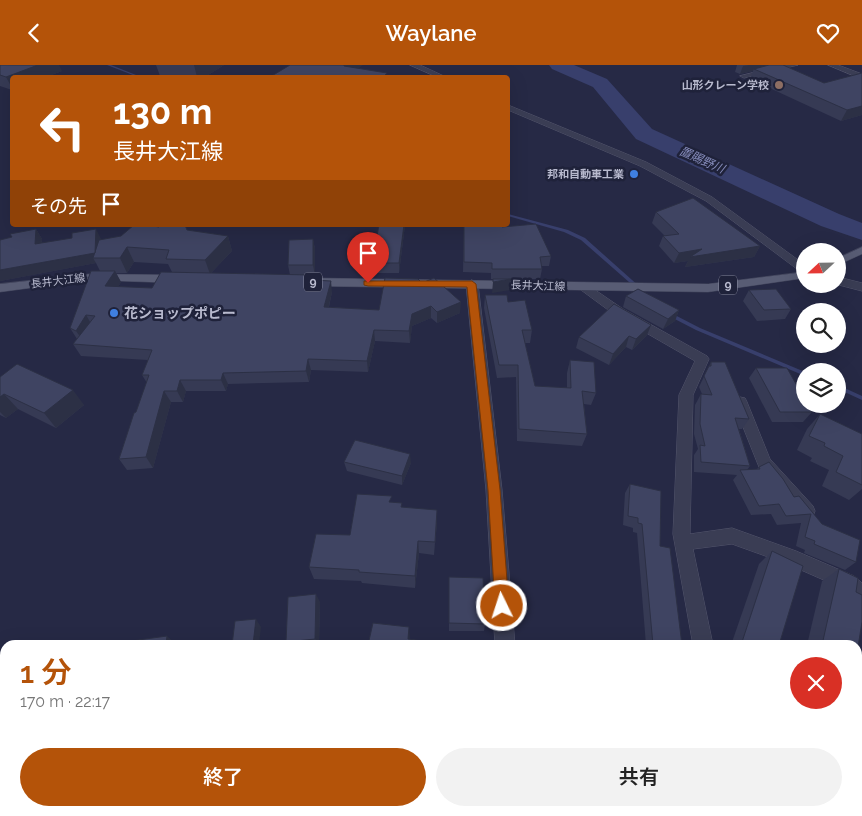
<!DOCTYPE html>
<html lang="ja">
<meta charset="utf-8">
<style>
:root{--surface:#fff;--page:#f2f2f2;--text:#222;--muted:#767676;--accent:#b45309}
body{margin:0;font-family:Raleway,"Noto Sans JP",sans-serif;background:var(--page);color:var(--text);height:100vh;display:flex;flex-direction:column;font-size:19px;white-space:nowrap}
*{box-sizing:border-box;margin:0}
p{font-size:16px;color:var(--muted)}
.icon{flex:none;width:28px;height:28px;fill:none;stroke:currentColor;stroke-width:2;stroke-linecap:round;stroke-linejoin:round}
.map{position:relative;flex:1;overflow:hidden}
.side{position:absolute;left:0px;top:575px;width:862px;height:176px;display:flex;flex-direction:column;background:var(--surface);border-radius:15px 15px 0 0;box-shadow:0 5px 20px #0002}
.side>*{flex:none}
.guide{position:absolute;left:10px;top:10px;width:500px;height:152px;border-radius:5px;box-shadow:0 5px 20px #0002;background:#b45309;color:#fff;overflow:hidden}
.needle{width:32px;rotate:248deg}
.tools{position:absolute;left:796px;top:178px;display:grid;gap:10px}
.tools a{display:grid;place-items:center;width:50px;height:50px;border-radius:50%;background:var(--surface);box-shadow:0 5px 20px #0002;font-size:25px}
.pin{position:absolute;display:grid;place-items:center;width:42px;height:42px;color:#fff;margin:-51px -21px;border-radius:50% 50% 50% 0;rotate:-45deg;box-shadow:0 0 5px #0007}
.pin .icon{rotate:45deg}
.me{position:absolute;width:55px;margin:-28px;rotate:356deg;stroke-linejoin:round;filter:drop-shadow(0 0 4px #0008)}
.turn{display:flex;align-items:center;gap:18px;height:105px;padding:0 20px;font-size:22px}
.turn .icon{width:65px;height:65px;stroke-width:2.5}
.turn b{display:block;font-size:35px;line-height:42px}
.then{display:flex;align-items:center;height:48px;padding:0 20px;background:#0003;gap:10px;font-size:19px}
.round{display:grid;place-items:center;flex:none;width:52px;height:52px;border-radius:26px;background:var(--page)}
.summary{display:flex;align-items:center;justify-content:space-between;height:85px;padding:0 20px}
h1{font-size:30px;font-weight:600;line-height:38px;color:var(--accent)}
.action{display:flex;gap:10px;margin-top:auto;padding:10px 20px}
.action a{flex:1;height:58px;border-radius:30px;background:var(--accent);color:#fff;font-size:20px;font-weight:600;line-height:58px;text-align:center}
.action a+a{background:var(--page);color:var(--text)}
header{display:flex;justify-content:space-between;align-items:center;height:65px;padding:0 20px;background:var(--accent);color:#fff;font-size:22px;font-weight:600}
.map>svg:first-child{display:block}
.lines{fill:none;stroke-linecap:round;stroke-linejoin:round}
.stream{fill:#383f6c;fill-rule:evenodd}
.river{fill:#383f6c;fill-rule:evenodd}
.minor-casing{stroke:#53556c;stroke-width:1}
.major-casing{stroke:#41445b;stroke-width:1}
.minor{fill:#3a3d54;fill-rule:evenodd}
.major{fill:#585c74;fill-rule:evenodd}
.wall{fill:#363a54;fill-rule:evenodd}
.shaded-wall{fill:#2c3045}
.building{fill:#3f4462;stroke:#2c3045}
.route{fill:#b45309;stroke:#753606}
.education-dot{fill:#8d6e63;stroke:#1f223a;stroke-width:2}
.shop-dot{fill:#3f7fe0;stroke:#1f223a;stroke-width:2}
.labels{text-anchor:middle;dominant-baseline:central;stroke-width:5;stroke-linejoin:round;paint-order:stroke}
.far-poi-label{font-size:11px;font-weight:bold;fill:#b8bace;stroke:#1f223a;text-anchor:end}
.far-street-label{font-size:11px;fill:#b8bace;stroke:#1f223a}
.far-water-label{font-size:12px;font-style:italic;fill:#858bba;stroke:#1f223a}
.shield{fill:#1f223a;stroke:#8a8ca2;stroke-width:1}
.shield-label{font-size:12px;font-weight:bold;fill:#b8bace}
.poi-label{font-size:14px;font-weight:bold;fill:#b8bace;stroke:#1f223a;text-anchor:start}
</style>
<header><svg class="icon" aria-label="back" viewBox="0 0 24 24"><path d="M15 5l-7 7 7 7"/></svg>Waylane<svg class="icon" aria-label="heart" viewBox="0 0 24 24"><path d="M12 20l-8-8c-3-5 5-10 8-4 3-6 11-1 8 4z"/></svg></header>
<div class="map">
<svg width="862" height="751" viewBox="0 0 862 751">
<rect width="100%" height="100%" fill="#262945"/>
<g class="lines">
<g class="stream">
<polygon points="107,0 111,0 141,12 138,12"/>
<polygon points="508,149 568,165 585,173 641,223 641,224 637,224 581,175 564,167 508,151"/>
<polygon points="669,247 700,263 805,307 805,311 696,265 667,250 666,249"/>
<polygon points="838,320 862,331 862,335 838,324"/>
</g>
<polygon class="river" points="549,0 574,0 607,14 652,64 839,149 862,158 862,175 821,161 636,74 593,22 552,4"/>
<defs>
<g id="minor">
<polygon points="410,0 420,0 446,12 437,12"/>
<polygon points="784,0 798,0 744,13 740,11"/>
<polygon points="828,0 838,0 862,9 862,14"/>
<polygon points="508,40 646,97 712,132 805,200 805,208 801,207 706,136 640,101 508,45"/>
<polygon points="838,212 862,218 862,226 835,219 838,219"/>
<polygon points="472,215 478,219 502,425 515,580 495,580 486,425 466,219"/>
<polygon points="585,218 623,244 707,291 709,294 693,330 690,469 732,463 796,486 854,511 862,518 862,539 856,536 842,523 785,498 732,479 693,484 713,580 693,580 673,469 679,330 695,296 615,250 581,225 579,222 581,219"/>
<polygon points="740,332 745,333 747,337 770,394 813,441 815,446 813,451 807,453 801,451 759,402 733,337 735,333"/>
<polygon points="862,613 862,650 858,651 858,615"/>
<polygon points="858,687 862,689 862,712 858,710"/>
<rect x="507" y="746" width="22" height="5"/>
</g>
<g id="major">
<polygon points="862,182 862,189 838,200 838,193"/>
<polygon points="805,207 805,213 708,227 311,221 305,217 311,213 708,219"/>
<polygon points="90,209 178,210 184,214 178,218 90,215 0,227 0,219"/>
</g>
</defs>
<use href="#minor" class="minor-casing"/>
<use href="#major" class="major-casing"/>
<use href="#minor" class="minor"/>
<use href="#major" class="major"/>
</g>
<g class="wall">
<polygon points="0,0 62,6 46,12 12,12 12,25 0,21"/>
<polygon points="156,0 224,0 205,12 173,12 160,11"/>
<polygon points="737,0 783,0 862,50 841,56 750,14 753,6 740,9 735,7"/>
<polygon points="656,147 760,181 754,192 685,202 688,196 674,198 659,181 663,171 665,171 652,158"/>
<polygon points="405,160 399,208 373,208 372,198"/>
<polygon points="464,160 502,162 551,191 549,201 541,201 542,204 540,214 491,214 491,208 463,207"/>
<path d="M159 162 187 165 228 171 232 186 211 208 290 210 288 200 313 174 315 184V211H312L313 215 332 227 329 242 379 245 422 218 460 248 437 258 431 253 412 261 410 278 375 276 368 307 311 305 309 317 228 319 226 326H186L183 337H171L153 403 127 405 119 394 147 318 142 310 148 295 81 291 73 279 77 274 70 263 100 206 96 198 0 216V175L12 172 36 164 42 174V178L101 174V175L121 171ZM134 197 168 199 172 207 152 223 118 222 121 217 116 208H127Z"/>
<polygon points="749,225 791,244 785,254 757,256 743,236"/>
<polygon points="485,230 508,237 532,265 530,278 525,278 535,321 567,323 567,308 570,295 596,328 591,340 584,339 587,369 582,381 517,376 516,312 497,313 484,243"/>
<polygon points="626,231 679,245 675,256 663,264 623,242"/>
<polygon points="651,260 647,270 632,285 626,282 609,300 576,283 579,272"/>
<polygon points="711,297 749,354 742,364 739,364 750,401 747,405 757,404 759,402 794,432 822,459 856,497 845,505 804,488 805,485 796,481 801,458 777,460 771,449 751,450 733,415 737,410 694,407 694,390 698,384 694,369 695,340 701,329 702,329 699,322"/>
<polygon points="756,303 812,347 803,357 772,357 749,313"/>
<polygon points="0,312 84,340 56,363 18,344 6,353 0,350"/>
<polygon points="820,349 862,369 862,424 849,435 822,421 829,405 810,396 812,393 797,385 807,364"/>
<polygon points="344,397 411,398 402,420 347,406"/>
<polygon points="630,419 660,481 682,580 646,580 637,468 633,467 633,463 623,460 625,428"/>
<polygon points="392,437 402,443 437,458 434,490 419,488 415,523 362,518 361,516 314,514 309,502"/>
<polygon points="772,486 779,580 731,580 759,499"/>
<polygon points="839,504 856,527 858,580 807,580 822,516"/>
<polygon points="449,512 485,559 484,566 449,566"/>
<polygon points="320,537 319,580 288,580 286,577"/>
<polygon points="860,731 862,732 862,751 842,751 841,746 858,746 858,732"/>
<rect x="700" y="746" width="45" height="5"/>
<polygon points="767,746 827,746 828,751 767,751"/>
</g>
<g class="shaded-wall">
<polygon points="38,0 59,0 62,6 46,12 12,12 12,23 6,12"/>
<polygon points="194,0 224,0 205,12 197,12"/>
<polygon points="344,0 363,0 347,12"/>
<polygon points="749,0 780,0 754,4 753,6 740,9 743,1"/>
<polygon points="862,41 862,50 841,56 847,45"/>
<polygon points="404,160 405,160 399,208 399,198"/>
<polygon points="36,164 42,174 41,189 35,179"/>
<polygon points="96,164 101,174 100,193 95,188"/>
<polygon points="228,171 232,186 210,209 205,195"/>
<polygon points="313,174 315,184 315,211 313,200"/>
<polygon points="760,181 754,192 685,202 688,196 674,198 679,188 702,184"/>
<polygon points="127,182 134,197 127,208 120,193"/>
<polygon points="95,188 93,193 96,198 0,216 0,205"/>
<polygon points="115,206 121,217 112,233 105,221"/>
<polygon points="511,214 510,225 492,228 493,217"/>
<polygon points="331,216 332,227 326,253 324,242"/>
<polygon points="461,237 460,248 437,258 437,247"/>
<polygon points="431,241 431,253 412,261 410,278 409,266 412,249"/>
<polygon points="679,245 675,256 663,264 668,254"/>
<polygon points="86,250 93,262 84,277 76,266"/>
<polygon points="651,260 647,270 632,285 636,274"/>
<polygon points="374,265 375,276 368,307 367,296"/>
<polygon points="629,271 626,282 609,300 613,289"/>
<polygon points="308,294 311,305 309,317 306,306"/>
<polygon points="223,308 228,319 226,326 221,315"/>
<polygon points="180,315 186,326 183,337 177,326"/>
<polygon points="73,325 84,340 56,363 44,348"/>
<polygon points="164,326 171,337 153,403 146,392"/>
<polygon points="4,329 18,344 6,353 0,347 0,332"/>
<polygon points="410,389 411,398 402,420 402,411"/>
<polygon points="437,445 437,458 434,490 435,477"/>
<polygon points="418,476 419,488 415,523 415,511"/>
<polygon points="316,529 320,537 319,580 315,574"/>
<polygon points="256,554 261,562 259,580 253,580"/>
<polygon points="409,562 410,573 409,580 408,574"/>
<polygon points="167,571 174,577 173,580 166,580"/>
<polygon points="142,746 147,746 145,751 140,751"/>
</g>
<g class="building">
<polygon points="0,0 38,0 6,12 0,10"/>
<polygon points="290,0 344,0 344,1 387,8 384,11 395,12 270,12"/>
<polygon points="769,0 783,0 824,18 862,8 862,41 847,45 754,4"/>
<polygon points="693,133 760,181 690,192 702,184 679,188 663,171 679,169 656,147"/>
<polygon points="536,159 551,191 540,192 542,204 492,204 492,198 464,197 464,160 502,160 502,162"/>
<polygon points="134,160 148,160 159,162 158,160 185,160 187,165 228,171 205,195 166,194 169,185 127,182 120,193 93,193 99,175 121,171"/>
<polygon points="379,160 404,160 399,198 372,198"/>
<polygon points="36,164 35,179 72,173 72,168 96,164 95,188 0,205 0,175 12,172 10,169"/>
<polygon points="313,174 313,200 288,200 289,175"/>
<polygon points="91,206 115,206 105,221 152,223 161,207 312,210 312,215 331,216 324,242 379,245 385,213 418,214 422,218 434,213 461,237 437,247 431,241 412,249 409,266 374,265 367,296 308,294 306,306 223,308 221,315 180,315 177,326 164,326 146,392 119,394 134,348 136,347 149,310 142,310 152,285 73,279 95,251 86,250 76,266 70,263"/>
<polygon points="493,214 511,214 493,217"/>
<polygon points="638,224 679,245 668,254 626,231"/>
<polygon points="776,224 791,244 764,245 749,225"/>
<polygon points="485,230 507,230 508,237 525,235 532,265 522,265 535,321 571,323 570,295 594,297 596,328 582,326 587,369 519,364 518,300 499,300"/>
<polygon points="614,239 651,260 636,274 629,271 613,289 579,272"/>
<polygon points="711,297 725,297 749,354 735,353 750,401 701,397 700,380 705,381 700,359 701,329 712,330 704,311 709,301 711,301"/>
<polygon points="17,299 73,325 44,348 4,329 0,332 0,312"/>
<polygon points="756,303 787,303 805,335 805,339 807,339 812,347 780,347"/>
<polygon points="820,349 862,369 862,420 836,407 843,391 824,381 825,378 809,371"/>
<polygon points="355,375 410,389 402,411 344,397"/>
<polygon points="769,397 783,414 794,432 799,431 822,459 860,475 856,497 814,479 815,476 805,472 811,449 786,451 779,439 759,441 740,405 760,404 759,402"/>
<polygon points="630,419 661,426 660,481 670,483 682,580 653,580 642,459 638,458 638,453 628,451"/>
<polygon points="357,429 392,431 389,437 402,438 401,442 437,445 435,477 418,476 415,511 359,507 359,505 309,502 316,469 350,470"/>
<polygon points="772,486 803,501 779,580 741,580"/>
<polygon points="839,504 858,513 856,527 862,530 862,557 858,582 858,580 822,580"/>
<polygon points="449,512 483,513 485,559 449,558"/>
<polygon points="316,529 315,574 286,577 288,532"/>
<polygon points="256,554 253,580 232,580 235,556"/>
<polygon points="373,558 409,562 408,574 455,580 368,580"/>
<polygon points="167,571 166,580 130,580 131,576"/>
<polygon points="860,731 862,732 862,743"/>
<polygon points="122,746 142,746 140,751 132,751 121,748"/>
<polygon points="165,746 322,746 336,751 184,751"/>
<polygon points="363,746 443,746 443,751 362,751"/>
<polygon points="714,746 745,746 745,751 715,751"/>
<polygon points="785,746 827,746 828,751 786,751"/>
</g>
<polygon class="route" points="364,216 472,216 476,219 500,425 509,541 507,546 502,548 497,546 495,541 488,425 467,222 368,221 364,220"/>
<circle class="education-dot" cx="779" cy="20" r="5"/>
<g class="shop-dot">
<circle cx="634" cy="109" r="5"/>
<circle cx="114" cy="248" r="5"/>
</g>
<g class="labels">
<g class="far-poi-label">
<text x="769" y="20">山形クレーン学校</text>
<text x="624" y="109">邦和自動車工業</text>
</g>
<g class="far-street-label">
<text transform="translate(58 216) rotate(-7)">長井大江線</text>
<text transform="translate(538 221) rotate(2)">長井大江線</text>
</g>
<g class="far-water-label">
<text transform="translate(702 95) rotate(24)">置賜野川</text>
</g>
<g class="shield">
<rect x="304" y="207.5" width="18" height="19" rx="4"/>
<rect x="719" y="210.5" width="18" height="19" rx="4"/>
</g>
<g class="shield-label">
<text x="313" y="217">9</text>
<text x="728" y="220">9</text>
</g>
<g class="poi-label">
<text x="124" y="248">花ショップポピー</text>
</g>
</g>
</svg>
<div class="tools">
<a><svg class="needle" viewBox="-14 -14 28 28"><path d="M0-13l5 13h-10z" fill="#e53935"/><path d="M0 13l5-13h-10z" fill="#767676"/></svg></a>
<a><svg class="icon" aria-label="search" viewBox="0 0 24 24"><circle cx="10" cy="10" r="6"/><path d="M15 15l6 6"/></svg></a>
<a><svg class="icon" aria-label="layers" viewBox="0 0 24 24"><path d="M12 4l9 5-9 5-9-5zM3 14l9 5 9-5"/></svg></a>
</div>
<div class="pin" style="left:368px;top:218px;background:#d93025"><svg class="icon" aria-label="arrive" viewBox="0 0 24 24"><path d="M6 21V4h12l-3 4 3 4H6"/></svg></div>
<svg class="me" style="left:502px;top:541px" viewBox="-20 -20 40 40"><circle r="17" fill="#b45309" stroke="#fff" stroke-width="3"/><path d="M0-11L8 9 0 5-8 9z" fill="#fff"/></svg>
<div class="guide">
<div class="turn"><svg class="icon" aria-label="left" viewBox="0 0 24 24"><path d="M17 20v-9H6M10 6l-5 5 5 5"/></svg><div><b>130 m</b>長井大江線</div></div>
<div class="then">その先<svg class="icon" aria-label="arrive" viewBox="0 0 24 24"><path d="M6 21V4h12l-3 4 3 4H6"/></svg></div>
</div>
<section class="side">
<div class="summary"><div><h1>1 分</h1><p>170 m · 22:17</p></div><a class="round" style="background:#d93025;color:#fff"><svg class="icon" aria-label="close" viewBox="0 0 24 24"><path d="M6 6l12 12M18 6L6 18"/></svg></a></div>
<div class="action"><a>終了</a><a>共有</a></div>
</section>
</div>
